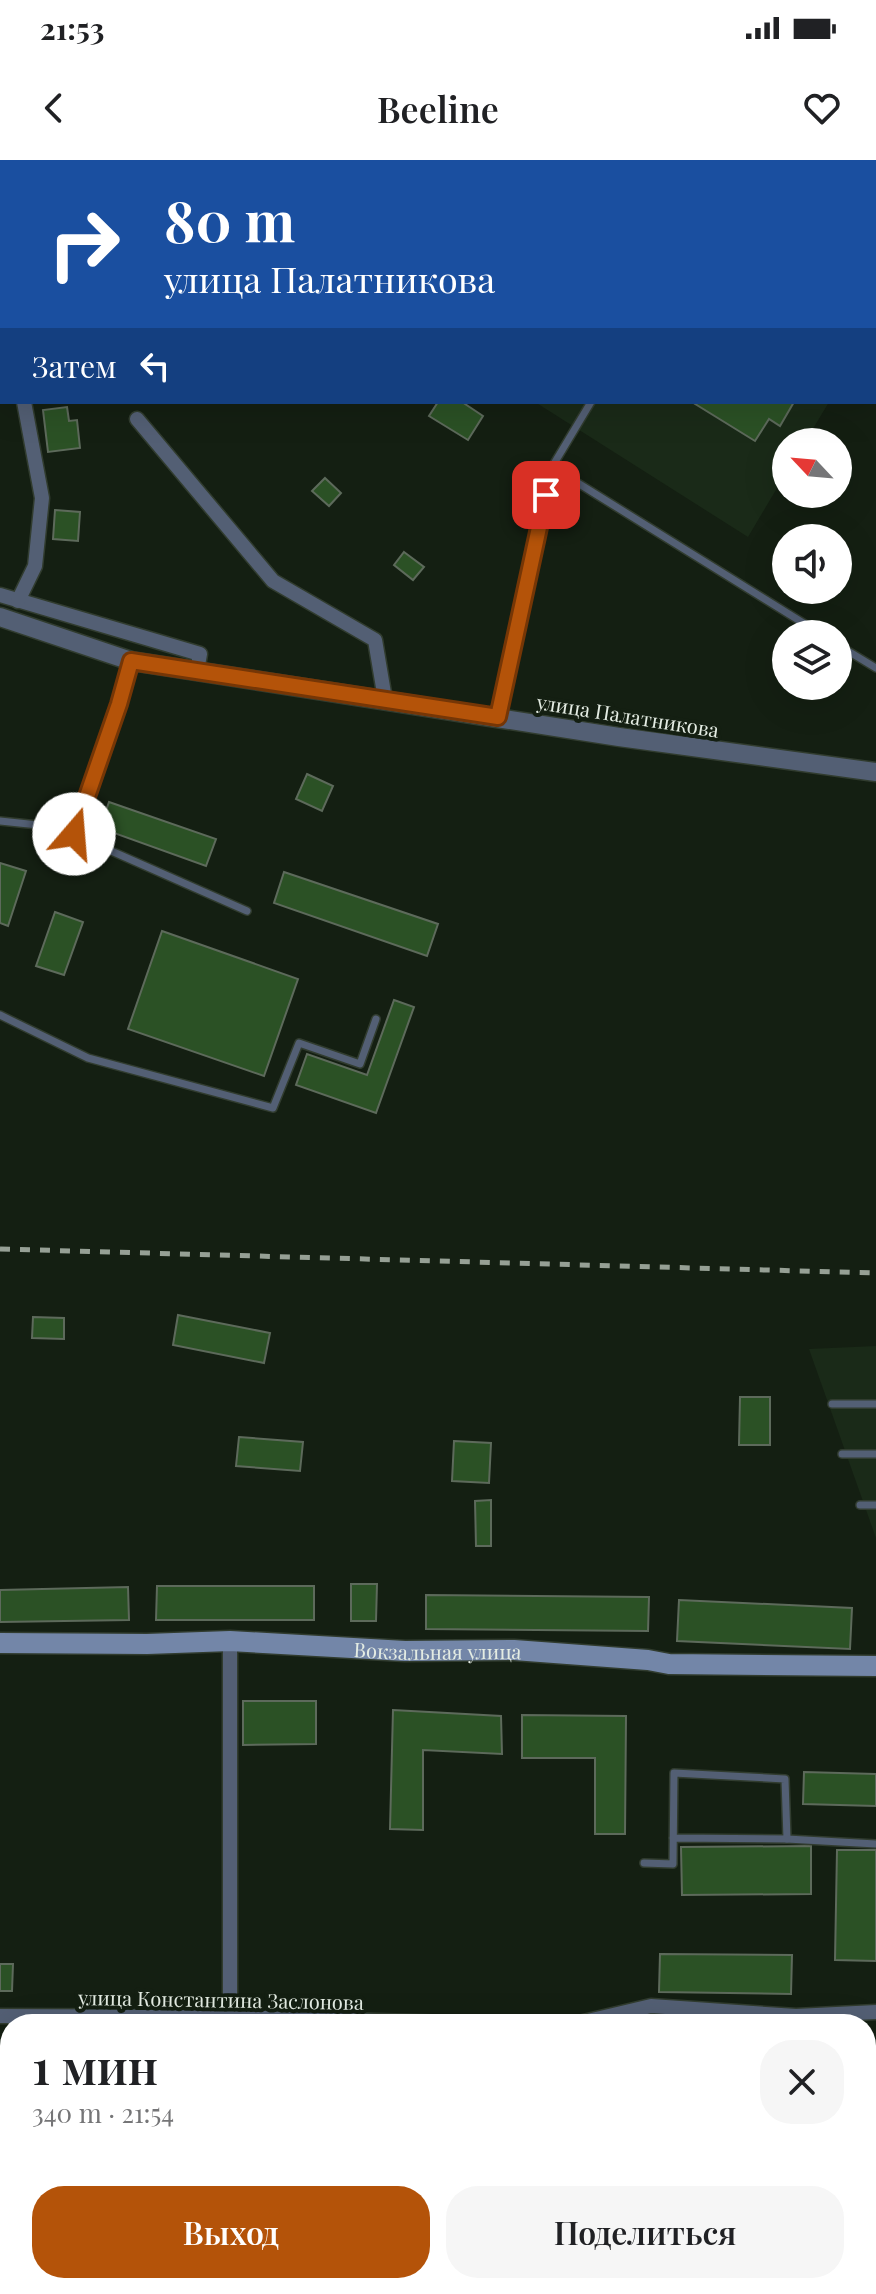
<!DOCTYPE html>
<html lang="ru">
<meta charset="utf-8">
<style>
:root{--surface:#fff;--page:#f6f6f6;--text:#202124;--muted:#757577;--accent:#b45309}
body{margin:0;font-family:"Playfair Display",serif;background:var(--page);color:var(--text);height:100vh;display:flex;flex-direction:column;font-size:30px;white-space:nowrap}
*{box-sizing:border-box;margin:0}
p{font-size:26px;color:var(--muted)}
.icon{flex:none;width:44px;height:44px;fill:none;stroke:currentColor;stroke-width:2;stroke-linecap:round;stroke-linejoin:round}
.map{position:relative;flex:1;overflow:hidden}
.sheet{position:absolute;left:0px;top:1854px;width:876px;height:280px;display:flex;flex-direction:column;background:var(--surface);border-radius:32px 32px 0 0;box-shadow:0 8px 32px #0002}
.sheet>*{flex:none}
.top-card{position:absolute;left:0px;top:0px;width:876px;height:244px;box-shadow:0 8px 32px #0002;background:#1a4fa0;color:#fff;overflow:hidden}
.needle{width:52px;rotate:296deg}
.buttons{position:absolute;left:772px;top:268px;display:grid;gap:16px}
.buttons a{display:grid;place-items:center;width:80px;height:80px;border-radius:50%;background:var(--surface);box-shadow:0 8px 32px #0002;font-size:40px}
.pin{position:absolute;display:grid;place-items:center;width:68px;height:68px;color:#fff;margin:-34px;border-radius:16px;box-shadow:0 4px 12px #0006}
.me{position:absolute;width:88px;margin:-44px;rotate:18deg;stroke-linejoin:round;filter:drop-shadow(0 0 6px #0008)}
.turn{display:flex;align-items:center;gap:28px;height:168px;padding:0 32px;font-size:36px}
.turn .icon{width:104px;height:104px;stroke-width:2.5}
.turn b{display:block;font-size:56px;line-height:68px}
.then{display:flex;align-items:center;height:76px;padding:0 32px;background:#0003;gap:16px;font-size:30px}
.round{display:grid;place-items:center;flex:none;width:84px;height:84px;border-radius:32px;background:var(--page)}
.headline{display:flex;align-items:center;justify-content:space-between;height:136px;padding:0 32px}
h1{font-size:48px;font-weight:600;line-height:60px}
.primary-button{display:flex;gap:16px;margin-top:auto;padding:16px 32px}
.primary-button a{flex:1;height:92px;border-radius:32px;background:var(--accent);color:#fff;font-size:32px;font-weight:600;line-height:92px;text-align:center}
.primary-button a+a{background:var(--page);color:var(--text)}
.status{display:flex;justify-content:space-between;align-items:center;height:56px;padding:0 40px;background:var(--surface);direction:ltr}
.status svg{height:22px;fill:currentColor}
header{display:flex;justify-content:space-between;align-items:center;height:104px;padding:0 32px;background:var(--surface);font-size:36px;font-weight:600}
.map>svg:first-child{display:block}
.built{fill:#1a2a18}
.building{fill:#2b5125;stroke:#5d6a5b;stroke-width:2}
.lines{fill:none;stroke-linecap:round;stroke-linejoin:round}
.service-casing{stroke:#313c2f;stroke-width:10}
.minor-casing{stroke:#313c2f;stroke-width:17}
.tertiary-casing{stroke:#313c2f;stroke-width:21}
.secondary-casing{stroke:#313c2f;stroke-width:23}
.service{stroke:#535f74;stroke-width:7}
.minor{stroke:#535f74;stroke-width:14}
.tertiary{stroke:#535f74;stroke-width:18}
.secondary{stroke:#7386a8;stroke-width:20}
.rail{stroke:#96a095;stroke-width:5;stroke-dasharray:10 10;stroke-linecap:butt}
.route-casing{stroke:#753606;stroke-width:20}
.route{stroke:#b45309;stroke-width:14}
.labels{text-anchor:middle;dominant-baseline:central;stroke-width:8;stroke-linejoin:round;paint-order:stroke}
.street-label{font-size:20px;fill:#e4ece3;stroke:#141f12}
</style>
<div class="status"><b>21:53</b><svg viewBox="0 0 49 12"><path d="M0 12V9h3v3zM5 12V6h3v6zM10 12V3h3v9zM15 12V0h3v12zM26 1h20v11H26zM47 4h2v5h-2z"/></svg></div>
<header><svg class="icon" aria-label="back" viewBox="0 0 24 24"><path d="M15 5l-7 7 7 7"/></svg>Beeline<svg class="icon" aria-label="heart" viewBox="0 0 24 24"><path d="M12 20l-8-8c-3-5 5-10 8-4 3-6 11-1 8 4z"/></svg></header>
<div class="map">
<svg width="876" height="2134" viewBox="0 0 876 2134">
<rect width="100%" height="100%" fill="#141f12"/>
<g class="built">
<polygon points="155,0 876,0 876,164 874,167 874,2"/>
<polygon points="535,242 829,242 805,282 786,282 786,313 748,377"/>
<polygon points="876,1186 876,1378 809,1189"/>
</g>
<g class="building">
<polygon points="568,0 696,0 699,2 566,2"/>
<polygon points="438,242 462,242 483,256 468,280 429,256"/>
<polygon points="692,242 794,242 780,266 769,259 755,281"/>
<polygon points="67,247 69,261 77,260 80,288 48,292 43,250"/>
<polygon points="325,318 341,333 329,346 312,331"/>
<polygon points="55,350 80,352 78,381 53,379"/>
<polygon points="404,392 424,407 413,420 394,405"/>
<polygon points="307,614 333,626 322,651 296,639"/>
<polygon points="109,642 216,679 206,706 100,668"/>
<polygon points="0,703 26,711 8,766 0,763"/>
<polygon points="284,712 438,764 427,796 274,743"/>
<polygon points="55,752 83,762 64,815 36,806"/>
<polygon points="162,771 298,819 264,916 128,869"/>
<polygon points="394,840 414,847 376,953 296,925 307,894 367,915"/>
<polygon points="178,1155 270,1173 264,1203 173,1185"/>
<polygon points="33,1157 64,1158 64,1179 32,1178"/>
<polygon points="740,1237 770,1237 770,1285 739,1285"/>
<polygon points="239,1277 303,1282 300,1311 236,1306"/>
<polygon points="454,1281 491,1283 489,1323 452,1321"/>
<polygon points="491,1340 491,1386 476,1386 475,1341"/>
<polygon points="351,1424 377,1424 376,1461 351,1461"/>
<polygon points="157,1426 314,1426 314,1460 156,1460"/>
<polygon points="128,1427 129,1460 0,1462 0,1430"/>
<polygon points="426,1435 649,1437 648,1471 426,1469"/>
<polygon points="679,1440 852,1448 850,1489 677,1481"/>
<polygon points="243,1541 316,1541 316,1584 243,1585"/>
<polygon points="393,1550 501,1556 502,1594 423,1590 423,1670 390,1669"/>
<polygon points="522,1555 626,1556 625,1674 595,1674 595,1598 522,1598"/>
<polygon points="804,1612 876,1614 876,1646 803,1644"/>
<polygon points="811,1686 811,1734 682,1735 681,1687"/>
<polygon points="837,1690 876,1690 876,1801 835,1800"/>
<polygon points="660,1794 792,1795 791,1834 659,1832"/>
<polygon points="0,1804 13,1804 12,1831 0,1831"/>
<rect x="866" y="2018" width="10" height="33"/>
<polygon points="0,2073 10,2073 10,2099 0,2098"/>
<polygon points="170,2124 198,2124 197,2131 169,2129"/>
<polygon points="602,2124 631,2124 631,2133 603,2133"/>
<polygon points="675,2124 709,2124 708,2131 675,2130"/>
</g>
<g class="lines">
<defs>
<g id="service">
<polyline points="734,2 736,0"/>
<polyline points="552,307 821,474"/>
<polyline points="838,485 876,508"/>
<polyline points="499,555 552,307 591,242"/>
<polyline points="0,661 57,667 247,751"/>
<polyline points="74,674 119,544 131,501"/>
<polyline points="0,855 88,898 273,948 299,883 360,904 376,859"/>
<polyline points="832,1244 876,1244"/>
<polyline points="842,1294 876,1294"/>
<polyline points="860,1345 876,1345"/>
<polyline points="787,1679 876,1684"/>
<polyline points="644,1703 673,1704 674,1613 785,1619 787,1679 673,1678"/>
<polyline points="45,2134 45,2124"/>
</g>
<g id="minor">
<polyline points="137,259 273,421 375,480 385,539"/>
<polyline points="0,435 200,494 197,511"/>
<polyline points="18,441 35,406 42,338 24,242"/>
<polyline points="0,1856 230,1857 490,1864"/>
<polyline points="230,1864 230,1481"/>
<polyline points="575,1864 651,1846 796,1856 876,1852"/>
<polyline points="866,2000 876,2001"/>
<polyline points="223,2134 223,2124"/>
<polyline points="578,2134 578,2124"/>
<polyline points="782,2134 783,2124"/>
</g>
<polyline id="tertiary" points="0,457 131,501 619,577 876,612"/>
<g id="secondary">
<path id="s1" d="M0 1483 147 1484 230 1481 405 1491 514 1490 648 1500 669 1504 876 1506"/>
</g>
</defs>
<use href="#service" class="service-casing"/>
<use href="#minor" class="minor-casing"/>
<use href="#tertiary" class="tertiary-casing"/>
<use href="#secondary" class="secondary-casing"/>
<use href="#service" class="service"/>
<use href="#minor" class="minor"/>
<use href="#tertiary" class="tertiary"/>
<use href="#secondary" class="secondary"/>
<polyline class="rail" points="0,1089 876,1113"/>
</g>
<g class="lines">
<defs>
<polyline id="route" points="74,674 119,544 131,501 498,557 546,335"/>
</defs>
<use href="#route" class="route-casing"/>
<use href="#route" class="route"/>
</g>
<g class="labels">
<g class="street-label">
<text transform="translate(628 555) rotate(9)">улица Палатникова</text>
<text stroke="none"><textPath href="#s1" startOffset="438">Вокзальная улица</textPath></text>
<text transform="translate(221 1839) rotate(1)">улица Константина Заслонова</text>
</g>
</g>
</svg>
<div class="buttons">
<a><svg class="needle" viewBox="-14 -14 28 28"><path d="M0-13l5 13h-10z" fill="#e53935"/><path d="M0 13l5-13h-10z" fill="#757577"/></svg></a>
<a><svg class="icon" aria-label="sound" viewBox="0 0 24 24"><path d="M4 9h4l5-4v14l-5-4H4zM17 9q2 3 0 6"/></svg></a>
<a><svg class="icon" aria-label="layers" viewBox="0 0 24 24"><path d="M12 4l9 5-9 5-9-5zM3 14l9 5 9-5"/></svg></a>
</div>
<div class="pin" style="left:546px;top:335px;background:#d93025"><svg class="icon" aria-label="arrive" viewBox="0 0 24 24"><path d="M6 21V4h12l-3 4 3 4H6"/></svg></div>
<svg class="me" style="left:74px;top:674px" viewBox="-20 -20 40 40"><circle r="19" fill="#fff"/><path d="M0-13L10 11 0 6-10 11z" fill="#b45309"/></svg>
<div class="top-card">
<div class="turn"><svg class="icon" aria-label="right" viewBox="0 0 24 24"><path d="M7 20v-9h11M14 6l5 5-5 5"/></svg><div><b>80 m</b>улица Палатникова</div></div>
<div class="then">Затем<svg class="icon" aria-label="left" viewBox="0 0 24 24"><path d="M17 20v-9H6M10 6l-5 5 5 5"/></svg></div>
</div>
<section class="sheet">
<div class="headline"><div><h1>1 мин</h1><p>340 m · 21:54</p></div><a class="round"><svg class="icon" aria-label="close" viewBox="0 0 24 24"><path d="M6 6l12 12M18 6L6 18"/></svg></a></div>
<div class="primary-button"><a>Выход</a><a>Поделиться</a></div>
</section>
</div>
